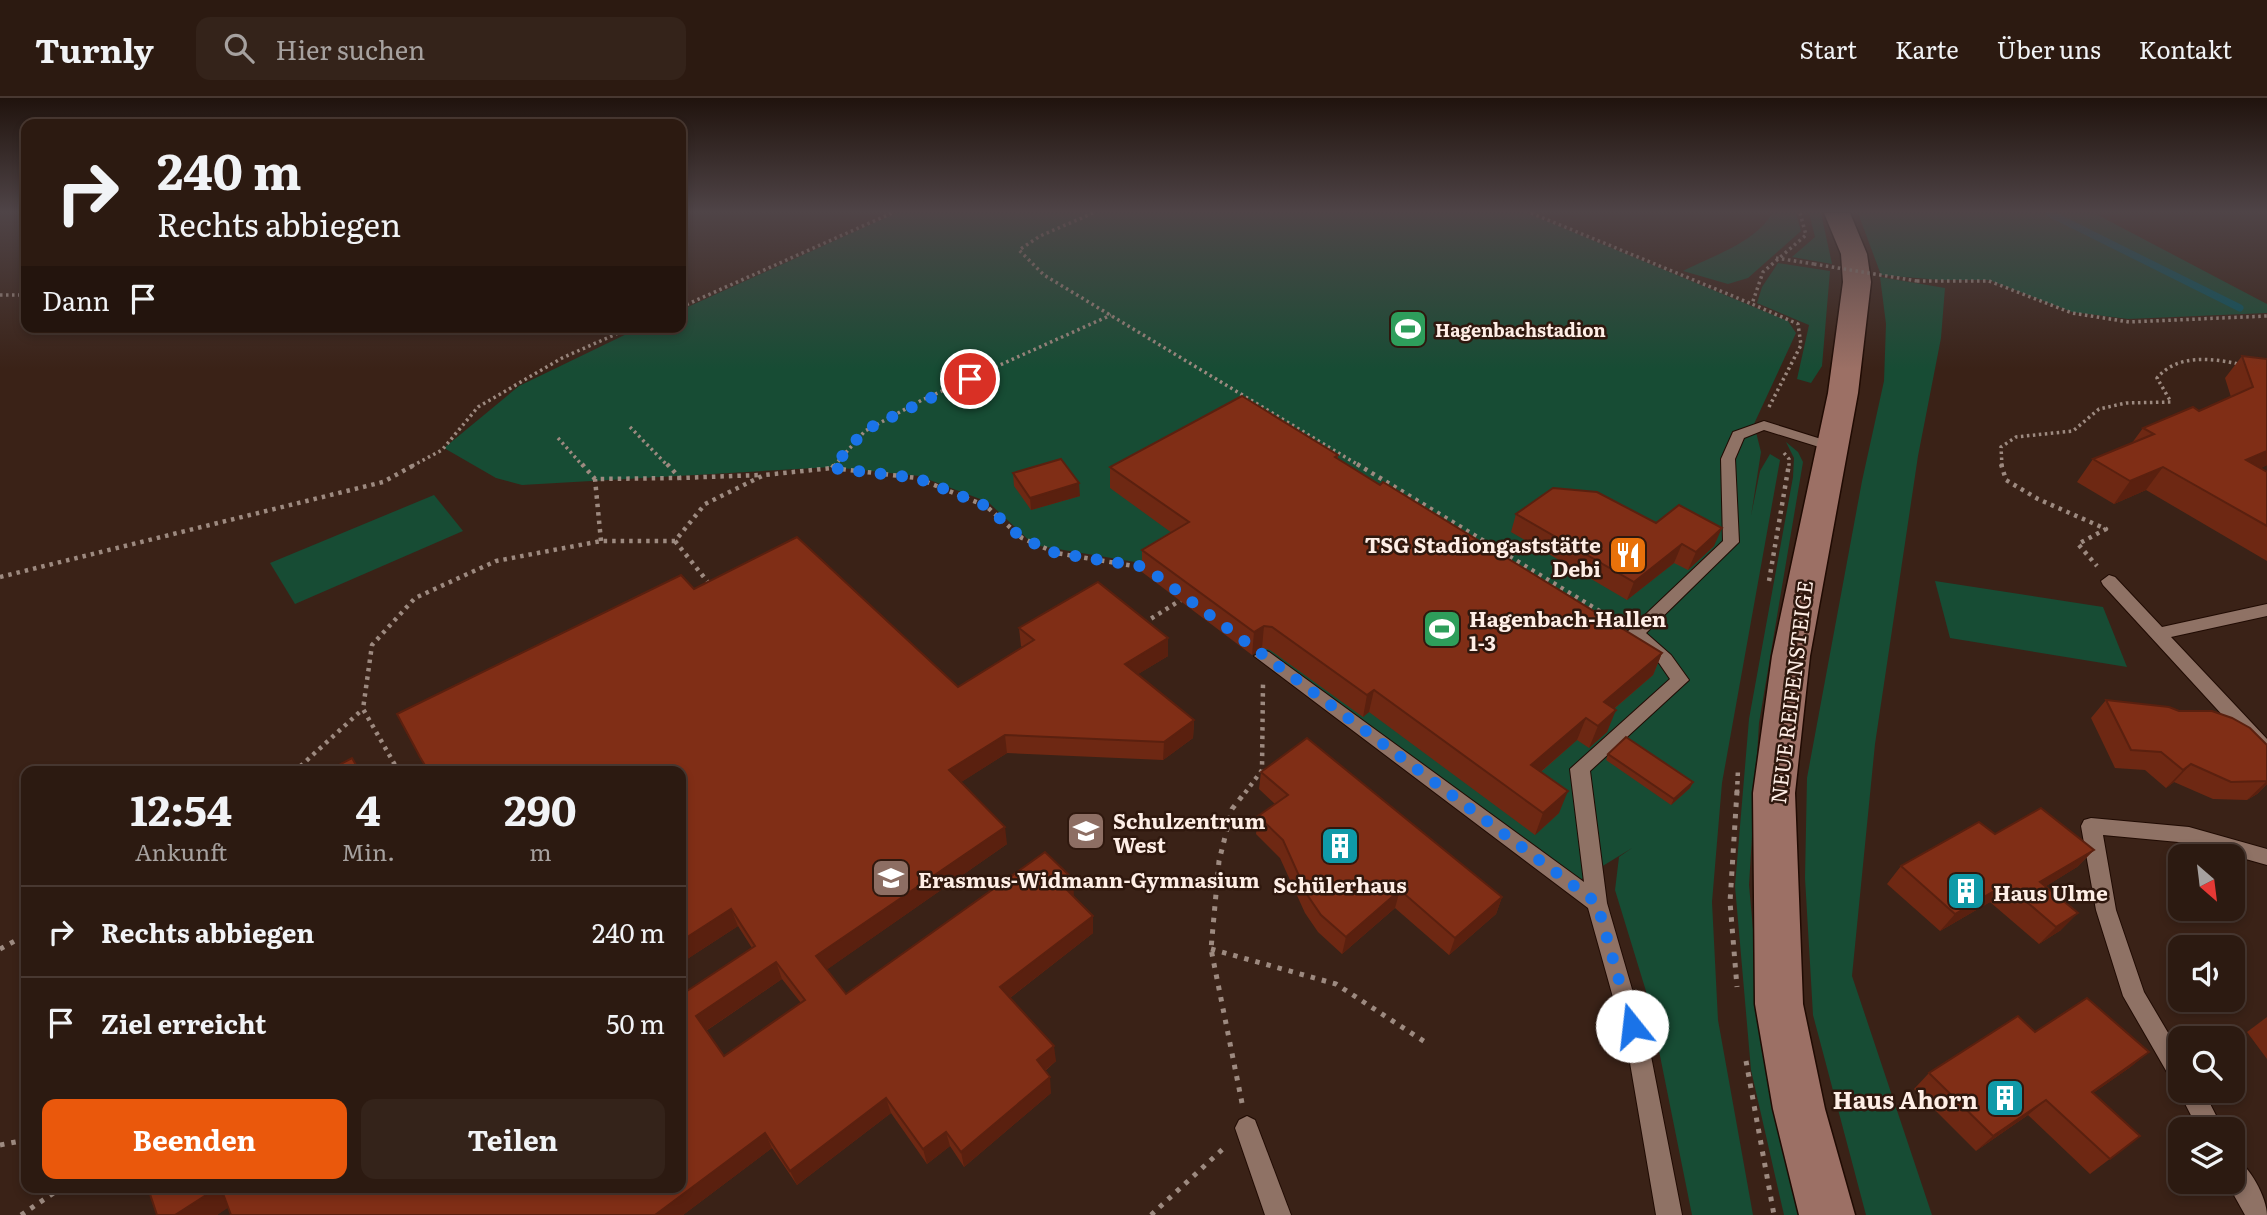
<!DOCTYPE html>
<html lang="de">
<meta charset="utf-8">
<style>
:root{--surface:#2c1a11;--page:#34231a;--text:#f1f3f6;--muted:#a6a19f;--line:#483831;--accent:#ea580c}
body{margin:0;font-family:Literata,serif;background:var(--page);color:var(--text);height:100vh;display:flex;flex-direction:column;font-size:26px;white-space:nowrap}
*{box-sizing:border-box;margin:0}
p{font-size:23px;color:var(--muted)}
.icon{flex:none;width:38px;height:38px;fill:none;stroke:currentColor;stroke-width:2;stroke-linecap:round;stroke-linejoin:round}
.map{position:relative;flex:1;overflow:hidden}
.sheet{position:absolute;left:21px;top:668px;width:665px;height:427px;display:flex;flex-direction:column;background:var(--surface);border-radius:14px;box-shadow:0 4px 10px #0003,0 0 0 2px var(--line)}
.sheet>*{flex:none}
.hud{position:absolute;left:21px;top:21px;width:665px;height:214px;border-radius:14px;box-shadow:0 4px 10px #0003,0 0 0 2px var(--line);background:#2c1a11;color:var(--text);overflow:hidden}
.needle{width:46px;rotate:152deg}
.fabs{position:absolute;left:2168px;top:746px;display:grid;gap:14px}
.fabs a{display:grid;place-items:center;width:77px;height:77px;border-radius:14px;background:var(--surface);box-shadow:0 4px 10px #0003,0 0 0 2px var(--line);font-size:35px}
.pin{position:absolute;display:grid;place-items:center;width:60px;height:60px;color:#fff;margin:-30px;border:4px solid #fff;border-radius:50%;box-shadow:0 2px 7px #0007}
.me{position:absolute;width:77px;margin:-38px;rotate:344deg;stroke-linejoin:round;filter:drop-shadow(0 0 5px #0008)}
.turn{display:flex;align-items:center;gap:24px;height:147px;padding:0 21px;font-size:32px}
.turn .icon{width:91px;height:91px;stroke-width:2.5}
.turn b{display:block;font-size:49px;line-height:60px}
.then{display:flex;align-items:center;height:66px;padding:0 21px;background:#0003;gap:14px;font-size:26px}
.eta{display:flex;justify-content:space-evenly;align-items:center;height:119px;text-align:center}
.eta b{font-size:42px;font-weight:700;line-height:49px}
.cta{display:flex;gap:14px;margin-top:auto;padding:14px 21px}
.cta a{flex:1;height:80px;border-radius:14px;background:var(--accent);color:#fff;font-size:28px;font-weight:700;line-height:80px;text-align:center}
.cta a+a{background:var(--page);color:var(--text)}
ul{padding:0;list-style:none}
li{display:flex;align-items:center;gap:21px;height:91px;padding:0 21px;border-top:2px solid var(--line)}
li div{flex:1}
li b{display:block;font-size:26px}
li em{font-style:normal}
header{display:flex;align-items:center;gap:42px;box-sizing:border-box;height:98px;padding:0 35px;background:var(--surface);border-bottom:2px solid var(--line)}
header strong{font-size:33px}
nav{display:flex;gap:38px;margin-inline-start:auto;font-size:24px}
.search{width:490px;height:63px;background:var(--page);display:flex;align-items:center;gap:18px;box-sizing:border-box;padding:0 24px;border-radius:14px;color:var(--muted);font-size:26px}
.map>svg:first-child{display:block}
.green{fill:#174c34}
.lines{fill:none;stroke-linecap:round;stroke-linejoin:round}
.stream{stroke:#035661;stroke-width:7}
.service-casing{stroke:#200b03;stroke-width:2}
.secondary-casing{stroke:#200b03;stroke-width:3}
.path-far2{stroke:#9d8a80;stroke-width:3.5;stroke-dasharray:2.5 3.5;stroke-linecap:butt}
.path-far1{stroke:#9d8a80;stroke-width:4.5;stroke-dasharray:3.5 5;stroke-linecap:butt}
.path{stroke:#9d8a80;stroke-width:5;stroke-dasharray:4.5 7;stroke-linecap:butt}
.service{fill:#8f7265;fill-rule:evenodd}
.secondary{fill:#9c7065;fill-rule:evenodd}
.path-bridge{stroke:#9d8a80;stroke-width:3.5;stroke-dasharray:2.5 3.5;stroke-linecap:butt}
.wall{fill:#6e2813;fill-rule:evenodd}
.shaded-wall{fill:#5a200f}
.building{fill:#802e16;stroke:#5a200f;stroke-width:2;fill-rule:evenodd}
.route{stroke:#1a73e8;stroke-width:12;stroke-dasharray:0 21.6}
.labels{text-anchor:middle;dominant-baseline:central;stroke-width:5;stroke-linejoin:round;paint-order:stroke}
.far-poi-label{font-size:18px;font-weight:bold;fill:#feeee6;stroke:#2f180e;text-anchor:start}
.poi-label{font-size:21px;font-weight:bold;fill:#feeee6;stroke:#2f180e;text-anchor:start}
.street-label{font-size:21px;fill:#feeee6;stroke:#2f180e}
.near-poi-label{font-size:24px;font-weight:bold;fill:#feeee6;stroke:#2f180e;text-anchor:end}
</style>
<header>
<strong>Turnly</strong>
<div class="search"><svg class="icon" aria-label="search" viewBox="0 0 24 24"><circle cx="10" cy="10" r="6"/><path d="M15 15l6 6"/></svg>Hier suchen</div>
<nav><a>Start</a><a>Karte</a><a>Über uns</a><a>Kontakt</a></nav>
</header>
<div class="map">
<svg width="2267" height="1117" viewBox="0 0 2267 1117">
<rect width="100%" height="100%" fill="#3a2217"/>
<g class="green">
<polygon points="896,115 1527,115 1788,223 1796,235 1754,326 1761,354 1751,418 1760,373 1770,356 1780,362 1722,685 1712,804 1718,922 1753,1117 1692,1117 1649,903 1615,792 1619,759 1632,750 1580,782 1547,766 1147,466 1034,447 988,404 919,378 832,369 522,387 496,380 444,350 519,288 641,229 681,229 681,212"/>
<path d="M1772 115H1796L1801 133 1748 180 1728 186 1683 173C1710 159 1757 144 1772 115Z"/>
<polygon points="1809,115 1821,115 1832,166 1792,159 1815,139"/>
<polygon points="1858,115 2094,115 2267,206 2267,215 2128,221 2072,214 1989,182 1940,182 1881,177"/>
<polygon points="1778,165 1830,173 1822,268 1811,285 1797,281 1809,227 1757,205 1762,189"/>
<polygon points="1880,179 1945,190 1941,240 1918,358 1875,646 1852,878 1932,1117 1866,1117 1813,917 1805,780 1807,680 1862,383 1884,283 1886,226"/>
<polygon points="1786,344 1798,354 1803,364 1759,625 1749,787 1766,974 1800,1117 1784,1117 1751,972 1735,788 1749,621 1793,379 1794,360"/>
<polygon points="434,397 463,433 295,506 270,465"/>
<polygon points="1935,483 2103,509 2127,569 1950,540"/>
</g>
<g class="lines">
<polyline class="stream" points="2049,115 2240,210"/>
<defs>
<g id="service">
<polygon points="1764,323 1837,346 1839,349 1832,353 1764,332 1744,340 1735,361 1739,444 1646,535 1671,557 1689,582 1590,673 1607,805 1650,953 1682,1117 1656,1117 1628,953 1588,810 1254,558 1263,552 1269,554 1584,784 1570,671 1670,581 1659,565 1626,535 1723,443 1721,361 1733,334"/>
<polygon points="2109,477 2115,479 2162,529 2267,506 2267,518 2171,539 2267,641 2267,660 2260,658 2103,487 2101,483"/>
<polygon points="2091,720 2189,729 2267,751 2267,767 2189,745 2103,737 2116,812 2144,894 2180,955 2180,986 2172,983 2123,898 2096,812 2081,728 2084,722"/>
<polygon points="2180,987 2180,992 2203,992 2223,1031 2198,1031 2178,992"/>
<polygon points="1247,1018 1255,1022 1291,1117 1265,1117 1235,1030 1239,1022"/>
<path d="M2233 1059C2249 1066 2267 1100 2267 1117H2245L2226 1083H2233Z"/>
</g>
<polygon id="secondary" points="1824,115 1850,115 1867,156 1871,184 1858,295 1810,558 1795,695 1803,906 1825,1011 1855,1117 1799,1117 1773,1011 1755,906 1753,695 1772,558 1828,295 1843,184 1841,156"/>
</defs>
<use href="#service" class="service-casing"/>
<use href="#secondary" class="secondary-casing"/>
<g class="path-far2">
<polyline points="1093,115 1040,138 1019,152 1044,177 1360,368"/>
<polyline points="1531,115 1752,206"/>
<polyline points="1776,160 1814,166"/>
<polyline points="1917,183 1989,183 2072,215 2129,224 2267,218"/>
<polyline points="0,197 26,197"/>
<polyline points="681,209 892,115"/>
<polyline points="1769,309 1801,247 1798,226 1752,206 1763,174 1806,137 1800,115"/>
<polyline points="630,329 668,368"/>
<polyline points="558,340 583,368"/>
<polyline points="1784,355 1789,361 1789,368"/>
<polyline points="412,368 442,352 478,309 562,260 632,229"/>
<polyline points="834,368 865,333 922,302 1111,217"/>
<path d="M2002 368 2001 349 2016 339 2073 333 2099 311 2126 305 2171 304 2157 280C2177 256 2211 260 2239 266"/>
</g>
<g class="path-far1">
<polyline points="582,366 595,381"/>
<polyline points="667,366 680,380 760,377"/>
<polyline points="1357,366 1616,523"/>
<polyline points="2001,366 2006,382 2038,401 2106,431 2078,446 2097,468"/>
<polyline points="832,370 835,366"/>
<polyline points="601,443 595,381 679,380"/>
<polyline points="675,443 711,488"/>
<polyline points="0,479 383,384 416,366"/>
<polyline points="1769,483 1789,366"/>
<polyline points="1144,525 1184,500"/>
<polyline points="294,674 363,611"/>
<polyline points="399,674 363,611 372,547 415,500 496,463 601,443 675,443 705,406 764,377 832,370 917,380 986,408 1022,440 1056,455 1146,470"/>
<polyline points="1245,695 1262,672 1263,585"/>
<polyline points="1737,695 1738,671"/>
</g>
<g class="path">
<polyline points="1737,693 1730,804 1737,889"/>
<polyline points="0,851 26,837"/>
<polyline points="1211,851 1336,886 1425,944"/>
<polyline points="1746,963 1774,1117"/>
<polyline points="1242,1005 1211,851 1219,763 1232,711 1246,693"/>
<polyline points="0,1047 26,1042"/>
<polyline points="21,1117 61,1090"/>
<polyline points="1151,1117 1225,1049"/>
</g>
<use href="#service" class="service"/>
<use href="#secondary" class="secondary"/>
<polyline class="path-bridge" points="1814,166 1917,183"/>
</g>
<g class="wall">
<polygon points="2242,258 2267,261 2267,367 2261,370 2267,374 2267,463 2146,392 2114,406 2077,384 2093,361 2132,345 2143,330 2199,313 2231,299 2225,280"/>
<polygon points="1338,357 1338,361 1662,555 1653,577 1614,611 1607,634 1589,650 1577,642 1541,674 1559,715 1535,737 1369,614 1363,619 1270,552 1262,550 1252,557 1142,474 1142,452 1172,435 1110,390 1110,369"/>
<polygon points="1013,375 1080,398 1031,412 1014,388"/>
<polygon points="1516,416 1656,425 1714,448 1688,472 1674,465 1627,502 1511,434"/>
<path d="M1019 530 1168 558 1138 576 1194 622 1193 640 1163 662 1007 655 961 684 1007 746 826 872 846 896 1073 799 1093 818V835L1010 900 1056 963 1045 973 1051 995 964 1069 950 1048 927 1066 891 1015 797 1087 772 1050 683 1117H231L228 1109 217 1117H157L148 1090H681V897L752 850 738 828 681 865 958 589 1023 550 1021 548ZM782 881 801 905 724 958 706 933Z"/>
<polygon points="2106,602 2267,647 2267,686 2257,696 2247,702 2213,701 2174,684 2166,690 2145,672 2115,670 2091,620"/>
<polygon points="1608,656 1693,684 1690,690 1671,707 1606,662"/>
<polygon points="1261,674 1502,799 1496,816 1449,857 1395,810 1342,856 1318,834 1305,815 1280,760 1256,736 1258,718 1275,706 1259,691"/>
<polygon points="1995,736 2094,752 2077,769 2046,788 2061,832 2039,846 1990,804 1940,833 1887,786 1901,768"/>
<polygon points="2267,919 2267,961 2247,934"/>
<polygon points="2035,934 2149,954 2129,970 2093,995 2140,1038 2090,1076 2028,1017 1976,1053 1914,991 1929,975"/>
</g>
<g class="shaded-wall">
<polygon points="2267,353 2267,367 2228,386 2246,362"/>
<polygon points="2163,369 2146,392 2114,406 2130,383"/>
<polygon points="1079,385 1080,398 1031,412 1030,400"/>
<polygon points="1722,430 1714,448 1688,472 1696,454"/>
<polygon points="1682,446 1674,465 1627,502 1634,484"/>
<polygon points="1264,528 1262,550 1252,557 1254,534"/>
<polygon points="1168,540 1168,558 1125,584 1125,566"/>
<polygon points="1662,555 1653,577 1596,626 1604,604"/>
<polygon points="1374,592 1369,614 1363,619 1367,597"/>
<polygon points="1616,612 1607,634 1589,650 1598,628"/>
<polygon points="1586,620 1577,642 1523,689 1531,667"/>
<polygon points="1194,622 1193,640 1163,662 1164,644"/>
<polygon points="1005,637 1007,655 952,690 949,672"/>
<polygon points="2191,666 2174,684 2166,690 2183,672"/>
<polygon points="2267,683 2267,686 2257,696 2247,702"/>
<polygon points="1693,684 1690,690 1671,707 1674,701"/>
<polygon points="1568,693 1559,715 1535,737 1543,715"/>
<polygon points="1005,729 1007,746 822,875 816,858"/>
<polygon points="2094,752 2077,769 2025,801 2040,784"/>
<polygon points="1073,781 1074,799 1063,788"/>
<polygon points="2006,786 1990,804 1940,833 1955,816"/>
<polygon points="1400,792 1395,810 1342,856 1346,839"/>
<polygon points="1502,799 1496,816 1449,857 1455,840"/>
<polygon points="731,811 738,828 681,865 681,843"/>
<polygon points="2078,815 2061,832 2039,846 2056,829"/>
<polygon points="1093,818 1093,835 1002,906 1000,889"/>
<polygon points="776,864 782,881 704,934 696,918"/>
<polygon points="1054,948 1056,963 1038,978 1037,962"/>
<polygon points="2149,954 2129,970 2073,1009 2092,994"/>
<polygon points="1050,979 1051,995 964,1069 961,1054"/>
<polygon points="886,1000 891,1015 797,1087 790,1073"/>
<polygon points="2046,1002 2028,1017 1976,1053 1993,1038"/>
<polygon points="946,1034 950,1048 927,1066 923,1051"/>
<polygon points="765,1035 772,1050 683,1117 655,1117"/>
<polygon points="217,1090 224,1090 240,1102 217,1117 175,1117"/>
</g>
<g class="building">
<polygon points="2242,258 2267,261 2267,353 2246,362 2267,374 2267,428 2163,369 2130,383 2093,361 2154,336 2143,330 2193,309 2199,313 2253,289"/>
<polygon points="1242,298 1338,357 1335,359 1380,387 1383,384 1662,555 1604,604 1616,612 1598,628 1586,620 1531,667 1568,693 1543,715 1374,592 1367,597 1272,529 1264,528 1254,534 1142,452 1189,424 1110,369"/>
<polygon points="1061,361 1079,385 1030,400 1013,375"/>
<polygon points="1553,390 1597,394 1656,425 1679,407 1722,430 1696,454 1682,446 1634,484 1516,416"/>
<path d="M797 439 958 589 1034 542 1019 530 1098 484 1168 540 1125 566 1194 622 1164 644 1005 637 949 672 1005 729 816 858 846 896 1045 754 1073 781 1063 788 1093 818 1000 889 1054 948 1037 962 1050 979 961 1054 946 1034 923 1051 886 1000 790 1073 765 1035 655 1117H231L221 1090H681V897L755 848 731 811 681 843V674H429L420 659 397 616 681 477 694 491ZM776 864 805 902 724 958 696 918Z"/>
<polygon points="2106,602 2169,609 2179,613 2212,613 2232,620 2250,630 2267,647 2267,683 2231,684 2191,666 2183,672 2161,654 2131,652"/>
<polygon points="1626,639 1693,684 1674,701 1608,656"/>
<polygon points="1307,640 1502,799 1455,840 1400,792 1346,839 1321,817 1308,798 1283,742 1258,718 1288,697 1261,674"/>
<polygon points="352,660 360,674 326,674"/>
<polygon points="2041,710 2094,752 2040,784 2078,815 2056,829 2006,786 1955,816 1901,768 1979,724 1995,736"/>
<polygon points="2087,900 2149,954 2092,994 2140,1038 2110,1061 2046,1002 1993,1038 1929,975 2018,918 2035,934"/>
<polygon points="148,1090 217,1090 175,1117 157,1117"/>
</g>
<linearGradient id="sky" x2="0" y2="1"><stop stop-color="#20130d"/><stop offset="0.42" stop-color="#4f4447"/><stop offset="1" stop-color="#4f4447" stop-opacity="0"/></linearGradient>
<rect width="2267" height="271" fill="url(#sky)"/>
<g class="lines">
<polyline class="route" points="970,281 865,332 832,370 917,380 986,408 1022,440 1056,455 1145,469 1597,805 1632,928"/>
</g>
<defs>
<symbol id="stadium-square" viewBox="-11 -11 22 22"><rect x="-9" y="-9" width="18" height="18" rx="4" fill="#2e9e5b" stroke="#2f180e"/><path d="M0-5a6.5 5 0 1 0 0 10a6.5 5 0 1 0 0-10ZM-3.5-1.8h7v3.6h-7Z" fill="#fff"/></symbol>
<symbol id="restaurant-square" viewBox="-11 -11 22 22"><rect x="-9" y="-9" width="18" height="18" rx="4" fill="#e8710a" stroke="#2f180e"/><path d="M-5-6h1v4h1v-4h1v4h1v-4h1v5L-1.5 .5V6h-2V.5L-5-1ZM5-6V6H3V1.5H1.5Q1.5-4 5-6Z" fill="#fff"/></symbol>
<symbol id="school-square" viewBox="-11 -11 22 22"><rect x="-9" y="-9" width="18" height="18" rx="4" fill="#8d6e63" stroke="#2f180e"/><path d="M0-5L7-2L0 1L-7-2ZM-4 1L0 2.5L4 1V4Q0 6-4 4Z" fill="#fff"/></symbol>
<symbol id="building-square" viewBox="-11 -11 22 22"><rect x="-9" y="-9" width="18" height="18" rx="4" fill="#0f9aa8" stroke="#2f180e"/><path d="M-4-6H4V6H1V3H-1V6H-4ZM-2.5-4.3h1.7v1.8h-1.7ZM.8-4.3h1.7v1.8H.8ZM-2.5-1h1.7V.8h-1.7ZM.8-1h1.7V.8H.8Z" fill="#fff"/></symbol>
</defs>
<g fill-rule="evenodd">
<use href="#stadium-square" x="1386" y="209" width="44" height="44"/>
<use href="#restaurant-square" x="1606" y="435" width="44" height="44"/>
<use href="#stadium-square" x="1420" y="509" width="44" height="44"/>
<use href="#school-square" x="1064" y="711" width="44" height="44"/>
<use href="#building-square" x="1318" y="726" width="44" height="44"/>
<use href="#school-square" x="869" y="758" width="44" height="44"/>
<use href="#building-square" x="1944" y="771" width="44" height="44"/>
<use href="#building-square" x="1983" y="978" width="44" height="44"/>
</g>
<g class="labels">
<g class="far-poi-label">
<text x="1435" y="231">Hagenbachstadion</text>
</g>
<g class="poi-label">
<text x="1601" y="445" text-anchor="end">TSG Stadiongaststätte<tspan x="1601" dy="24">Debi</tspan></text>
<text x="1469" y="519">Hagenbach-Hallen<tspan x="1469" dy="24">1-3</tspan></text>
<text x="1113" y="721">Schulzentrum<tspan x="1113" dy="24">West</tspan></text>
<text x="918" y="780">Erasmus-Widmann-Gymnasium</text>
<text x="1340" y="785" text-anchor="middle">Schülerhaus</text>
<text x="1993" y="793">Haus Ulme</text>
</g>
<g class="street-label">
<text transform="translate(1790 594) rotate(-83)">NEUE REIFENSTEIGE</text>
</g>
<g class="near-poi-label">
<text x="1978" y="1000">Haus Ahorn</text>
</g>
</g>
</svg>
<div class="fabs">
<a><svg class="needle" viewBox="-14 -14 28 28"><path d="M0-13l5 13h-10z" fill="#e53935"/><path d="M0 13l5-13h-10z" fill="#a6a19f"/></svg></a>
<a><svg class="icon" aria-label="sound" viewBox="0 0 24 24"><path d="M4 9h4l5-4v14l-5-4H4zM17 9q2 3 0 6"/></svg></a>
<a><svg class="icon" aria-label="search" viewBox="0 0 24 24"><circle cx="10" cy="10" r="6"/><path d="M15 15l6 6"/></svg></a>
<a><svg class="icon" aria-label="layers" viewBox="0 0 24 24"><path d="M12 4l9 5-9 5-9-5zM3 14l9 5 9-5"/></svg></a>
</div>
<div class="pin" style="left:970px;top:281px;background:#d93025"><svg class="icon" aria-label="arrive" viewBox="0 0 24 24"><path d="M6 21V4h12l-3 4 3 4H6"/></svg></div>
<svg class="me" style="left:1632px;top:928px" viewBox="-20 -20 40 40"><circle r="19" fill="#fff"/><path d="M0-13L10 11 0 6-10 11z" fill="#1a73e8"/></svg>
<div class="hud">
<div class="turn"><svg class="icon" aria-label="right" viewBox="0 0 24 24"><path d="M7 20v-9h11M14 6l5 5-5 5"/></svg><div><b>240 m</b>Rechts abbiegen</div></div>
<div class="then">Dann<svg class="icon" aria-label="arrive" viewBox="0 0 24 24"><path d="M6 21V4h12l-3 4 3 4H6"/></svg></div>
</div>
<section class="sheet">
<div class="eta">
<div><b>12:54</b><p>Ankunft</p></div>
<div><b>4</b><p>Min.</p></div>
<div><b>290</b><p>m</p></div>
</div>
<ul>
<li><svg class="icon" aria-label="right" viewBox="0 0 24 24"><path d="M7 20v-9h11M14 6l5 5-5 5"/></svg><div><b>Rechts abbiegen</b></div><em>240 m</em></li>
<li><svg class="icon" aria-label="arrive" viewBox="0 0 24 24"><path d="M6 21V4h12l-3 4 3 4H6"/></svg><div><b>Ziel erreicht</b></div><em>50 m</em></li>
</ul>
<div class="cta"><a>Beenden</a><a>Teilen</a></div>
</section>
</div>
